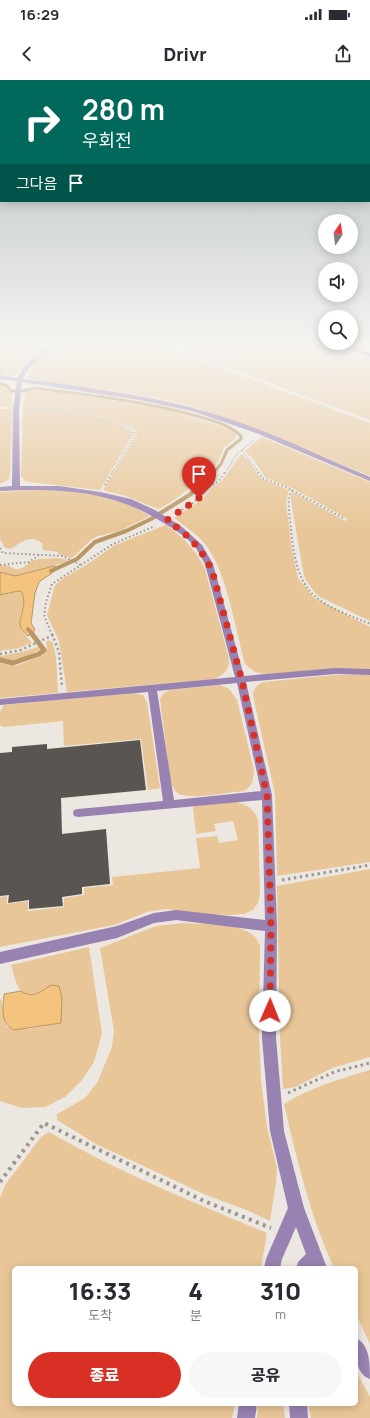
<!DOCTYPE html>
<html lang="ko">
<meta charset="utf-8">
<style>
:root{--surface:#fff;--page:#f7f7f7;--text:#2b2b33;--muted:#7c7c81;--accent:#d93025}
body{margin:0;font-family:Manrope,"Noto Sans KR",sans-serif;background:var(--page);color:var(--text);height:100vh;display:flex;flex-direction:column;font-size:15px;white-space:nowrap}
*{box-sizing:border-box;margin:0}
p{font-size:13px;color:var(--muted)}
.icon{flex:none;width:22px;height:22px;fill:none;stroke:currentColor;stroke-width:2;stroke-linecap:round;stroke-linejoin:round}
.map{position:relative;flex:1;overflow:hidden}
.sheet{position:absolute;left:12px;top:1186px;width:346px;height:140px;display:flex;flex-direction:column;background:var(--surface);border-radius:6px;box-shadow:0 2px 10px #0003}
.sheet>*{flex:none}
.top-card{position:absolute;left:0px;top:0px;width:370px;height:122px;box-shadow:0 2px 10px #0003;background:#00695c;color:#fff;overflow:hidden}
.needle{width:26px;rotate:13deg}
.fabs{position:absolute;left:318px;top:134px;display:grid;gap:8px}
.fabs a{display:grid;place-items:center;width:40px;height:40px;border-radius:50%;background:var(--surface);box-shadow:0 2px 10px #0003;font-size:20px}
.pin{position:absolute;display:grid;place-items:center;width:34px;height:34px;color:#fff;margin:-41px -17px;border-radius:50% 50% 50% 0;rotate:-45deg;box-shadow:0 0 4px #0007}
.pin .icon{rotate:45deg}
.me{position:absolute;width:44px;margin:-22px;rotate:1deg;stroke-linejoin:round;filter:drop-shadow(0 0 3px #0008)}
.turn{display:flex;align-items:center;gap:14px;height:84px;padding:0 16px;font-size:18px}
.turn .icon{width:52px;height:52px;stroke-width:2.5}
.turn b{display:block;font-size:28px;line-height:34px}
.then{display:flex;align-items:center;height:38px;padding:0 16px;background:#0003;gap:8px;font-size:15px}
.eta{display:flex;justify-content:space-evenly;align-items:center;height:68px;text-align:center}
.eta b{font-size:24px;font-weight:800;line-height:28px}
.action{display:flex;gap:8px;margin-top:auto;padding:8px 16px}
.action a{flex:1;height:46px;border-radius:24px;background:var(--accent);color:#fff;font-size:16px;font-weight:800;line-height:46px;text-align:center}
.action a+a{background:var(--page);color:var(--text)}
.status{display:flex;justify-content:space-between;align-items:center;height:28px;padding:0 20px;background:var(--surface);direction:ltr}
.status svg{height:11px;fill:currentColor}
header{display:flex;justify-content:space-between;align-items:center;height:52px;padding:0 16px;background:var(--surface);font-size:18px;font-weight:800}
.map>svg:first-child{display:block}
.green{fill:#e8c697}
.water{fill:#f4c37d;stroke:#b99664}
.lines{fill:none;stroke-linecap:round;stroke-linejoin:round}
.stream-far2{stroke:#b99664;stroke-width:3}
.stream-far1{stroke:#b99664;stroke-width:4}
.stream{stroke:#b99664;stroke-width:5}
.building{fill:#5a5550}
.path-far4{stroke:#9b9893;stroke-width:1.5;stroke-dasharray:1 2;stroke-linecap:butt}
.path-far3{stroke:#9b9893;stroke-width:2;stroke-dasharray:1.5 2.5;stroke-linecap:butt}
.path-far2{stroke:#9b9893;stroke-width:2.5;stroke-dasharray:2 3;stroke-linecap:butt}
.path-far1{stroke:#9b9893;stroke-width:3;stroke-dasharray:2.5 3.5;stroke-linecap:butt}
.path{stroke:#9b9893;stroke-width:4;stroke-dasharray:3 4.5;stroke-linecap:butt}
.minor{fill:#9882b1;fill-rule:evenodd}
.highway{fill:#3d0e5e;fill-rule:evenodd}
.route{stroke:#d93025;stroke-width:7;stroke-dasharray:0 12.6}
</style>
<div class="status"><b>16:29</b><svg viewBox="0 0 49 12"><path d="M0 12V9h3v3zM5 12V6h3v6zM10 12V3h3v9zM15 12V0h3v12zM26 1h20v11H26zM47 4h2v5h-2z"/></svg></div>
<header><svg class="icon" aria-label="back" viewBox="0 0 24 24"><path d="M15 5l-7 7 7 7"/></svg>Drivr<svg class="icon" aria-label="share" viewBox="0 0 24 24"><path d="M12 15V3M7 8l5-5 5 5M5 13v7h14v-7"/></svg></header>
<div class="map">
<svg width="370" height="1338" viewBox="0 0 370 1338">
<rect width="100%" height="100%" fill="#ece7e0"/>
<g class="green">
<polygon points="0,264 52,264 32,277 15,295 0,295"/>
<path d="M65 264H156L370 343V396C316 375 264 349 209 332 155 314 97 309 41 302L29 298 28 295C33 279 51 271 65 264Z"/>
<polygon points="164,264 322,264 370,279 370,340"/>
<polygon points="0,304 4,305 6,309 12,312 12,327 0,327"/>
<path d="M30 310 74 314 164 329 230 349 236 354V359L224 367C222 378 211 393 202 400 198 402 194 403 191 406 181 415 171 423 158 429L126 416 103 410 137 354 136 349 87 333 23 328 25 313Z"/>
<polygon points="0,329 12,329 10,395 8,400 0,404"/>
<polygon points="23,329 85,334 107,340 134,352 100,410 29,402 25,401 21,396"/>
<polygon points="262,357 370,402 370,541 318,516 310,506 304,496 291,421 291,415 293,412 345,441 348,439 294,409 265,397 254,380 245,371"/>
<path d="M241 374 249 381 260 398 289 410 286 423 292 470 298 498 314 518 370 547V589H335L266 594 255 592 245 584C236 551 227 495 208 468 199 455 186 447 174 438L204 418 213 407 222 401Z"/>
<path d="M37 410C76 410 116 415 150 436L119 451 98 456 92 459 72 478 58 474V472L43 470 42 463C30 454 21 462 11 469L5 468 0 459V412Z"/>
<path d="M166 445C182 456 197 471 205 489L229 579C230 590 223 595 214 599L67 612 59 561 47 535 54 508 57 503 65 497 83 487 115 465Z"/>
<path d="M57 478 68 480 67 482 15 496 0 492V486C11 483 11 490 18 489 24 489 28 482 34 480 41 478 50 479 57 478Z"/>
<polygon points="19,511 22,512 24,521 23,528 20,536 22,551 32,563 19,568 0,571 0,515"/>
<polygon points="49,560 53,563 56,577 58,613 0,618 0,583 16,586 43,575 47,567 46,562"/>
<path d="M38 567 40 568 39 570C25 579 16 583 0 579V576L22 572Z"/>
<path d="M333 595H370V782L277 796 275 714 253 616C253 608 257 605 264 602Z"/>
<path d="M220 605 229 609 237 620 254 690C253 700 253 706 244 711 230 712 188 721 177 713 173 709 172 704 170 699L160 619 163 614 170 610Z"/>
<polygon points="132,613 143,615 147,622 160,708 148,710 141,659 64,666 63,641 4,647 0,645 0,632 4,625"/>
<path d="M236 722C247 725 254 728 258 740L260 813 258 823 253 830 244 834 228 835 204 834 166 829 147 832 114 845 0 867V817L7 816V824L28 821V831L64 827V818L84 815V808L113 805 112 797 200 788 196 758 217 756 219 763 238 760 233 741 214 744 216 751 196 754 193 728 194 726Z"/>
<polygon points="370,789 370,977 332,988 295,1007 283,1009 280,957 277,806"/>
<path d="M183 843C202 844 243 843 255 857 257 859 258 863 260 865L259 956 261 1000 267 1047 277 1088 276 1102 270 1141 249 1131 206 1115 96 1064 57 1040V1034L85 1018 97 1003 112 967 114 951 100 868 156 846Z"/>
<path d="M89 867 102 953 94 982 82 1000 65 1017 45 1027 22 1028 0 1021V918C5 927 2 937 7 947L28 949 61 943 36 914C17 917 16 901 11 885Z"/>
<path d="M370 990V1264L356 1234V1188H334C310 1136 297 1080 284 1024 311 1007 340 999 370 990Z"/>
<path d="M49 1052C118 1092 193 1122 267 1153L261 1188H14V1324H235L232 1338H0V1118L5 1105 41 1057Z"/>
<polygon points="356,1291 370,1317 370,1338 311,1338 308,1324 356,1324"/>
<polygon points="258,1324 283,1324 285,1338 257,1338"/>
</g>
<g class="water">
<path d="M54 486 59 488 39 502 35 513 31 543 35 550 28 556C16 545 20 542 23 528 25 522 23 517 22 512L18 511 0 515V492L15 496Z"/>
<path d="M51 905 59 906 62 918 61 943 14 950C0 943 3 928 4 914L21 911C33 919 40 912 51 905Z"/>
</g>
<g class="lines">
<path class="stream-far2" d="M0 303 7 306 11 311H23L35 308C89 315 144 321 197 336 213 341 229 344 241 356V359L227 370 221 384 213 393"/>
<g class="stream-far1">
<polyline points="51,491 77,479 95,462 126,451 151,439 191,414 195,408 214,392"/>
<polyline points="28,549 33,555"/>
</g>
<polyline class="stream" points="0,580 13,583 39,574 44,570 32,554"/>
</g>
<polygon class="building" points="140,660 146,710 61,718 62,754 106,749 110,804 82,807 82,814 62,817 63,826 29,829 29,820 8,823 9,815 0,816 0,673 12,672 12,667 47,664 47,669"/>
<g class="lines">
<g class="path-far4">
<polyline points="26,329 86,334 135,350 135,354 112,393"/>
<polyline points="242,370 259,393"/>
<polyline points="225,393 237,374 253,361"/>
</g>
<g class="path-far3">
<polyline points="258,392 262,398 286,407 345,439"/>
<polyline points="105,405 113,392"/>
<path d="M292 410C286 420 290 437 291 449 293 469 296 494 309 510 321 526 352 536 370 544"/>
<polyline points="175,434 193,423 206,409 219,401 225,392"/>
<polyline points="0,468 3,473 63,476 81,485"/>
<polyline points="0,485 29,482 39,475"/>
<polyline points="52,555 44,535 46,522 52,504 113,464 153,447"/>
</g>
<g class="path-far2">
<polyline points="52,554 59,572 62,606"/>
<polyline points="0,574 21,570 53,555"/>
</g>
<g class="path-far1">
<polyline points="282,800 370,785"/>
<polyline points="288,1013 334,992 370,983"/>
</g>
<polyline class="path" points="0,1102 44,1043 204,1121 271,1148"/>
<g class="minor">
<path d="M56 264H62C48 276 31 280 23 299 91 308 159 316 224 337 274 353 321 377 370 397V401L256 353 192 331 139 320 22 302 19 330 20 406H59L100 412 131 419 155 430 181 446 202 465 213 484 244 596 335 588 370 589V595L335 594 246 602 272 715 277 846 276 958 284 1051 304 1128 327 1188H296L298 1182 306 1174 296 1147 282 1179 280 1188H264L266 1179 288 1128 270 1051 262 958 265 851 176 840 154 843 117 858 0 884V872L117 846 154 833 176 830 265 840 262 720 78 737 74 736 73 733 74 730 78 729 163 721 148 612 0 625V619L235 597 205 484C202 479 199 473 196 468 187 457 174 449 162 442 112 410 58 408 0 411V407L12 406 13 330 17 301 0 299V295L18 298C24 281 40 271 56 264ZM237 603 261 711 174 720 157 611Z"/>
<path d="M356 1258C370 1265 370 1284 370 1299 354 1293 356 1273 356 1258Z"/>
<polygon points="239,1324 257,1324 255,1338 237,1338"/>
<polygon points="289,1324 307,1324 308,1338 290,1338"/>
</g>
<polygon class="highway" points="333,264 341,264 370,273 370,277"/>
</g>
<linearGradient id="sky" x2="0" y2="1"><stop stop-color="#adbabd"/><stop offset="0.59" stop-color="#f6f4f1"/><stop offset="1" stop-color="#f6f4f1" stop-opacity="0"/></linearGradient>
<rect width="370" height="451" fill="url(#sky)"/>
<g class="lines">
<path class="route" d="M199 418 167 440C187 454 204 470 213 494L242 601 267 715 271 846 270 931"/>
</g>
</svg>
<div class="fabs">
<a><svg class="needle" viewBox="-14 -14 28 28"><path d="M0-13l5 13h-10z" fill="#e53935"/><path d="M0 13l5-13h-10z" fill="#7c7c81"/></svg></a>
<a><svg class="icon" aria-label="sound" viewBox="0 0 24 24"><path d="M4 9h4l5-4v14l-5-4H4zM17 9q2 3 0 6"/></svg></a>
<a><svg class="icon" aria-label="search" viewBox="0 0 24 24"><circle cx="10" cy="10" r="6"/><path d="M15 15l6 6"/></svg></a>
</div>
<div class="pin" style="left:199px;top:418px;background:#d93025"><svg class="icon" aria-label="arrive" viewBox="0 0 24 24"><path d="M6 21V4h12l-3 4 3 4H6"/></svg></div>
<svg class="me" style="left:270px;top:931px" viewBox="-20 -20 40 40"><circle r="19" fill="#fff"/><path d="M0-13L10 11 0 6-10 11z" fill="#d93025"/></svg>
<div class="top-card">
<div class="turn"><svg class="icon" aria-label="right" viewBox="0 0 24 24"><path d="M7 20v-9h11M14 6l5 5-5 5"/></svg><div><b>280 m</b>우회전</div></div>
<div class="then">그다음<svg class="icon" aria-label="arrive" viewBox="0 0 24 24"><path d="M6 21V4h12l-3 4 3 4H6"/></svg></div>
</div>
<section class="sheet">
<div class="eta">
<div><b>16:33</b><p>도착</p></div>
<div><b>4</b><p>분</p></div>
<div><b>310</b><p>m</p></div>
</div>
<div class="action"><a>종료</a><a>공유</a></div>
</section>
</div>
